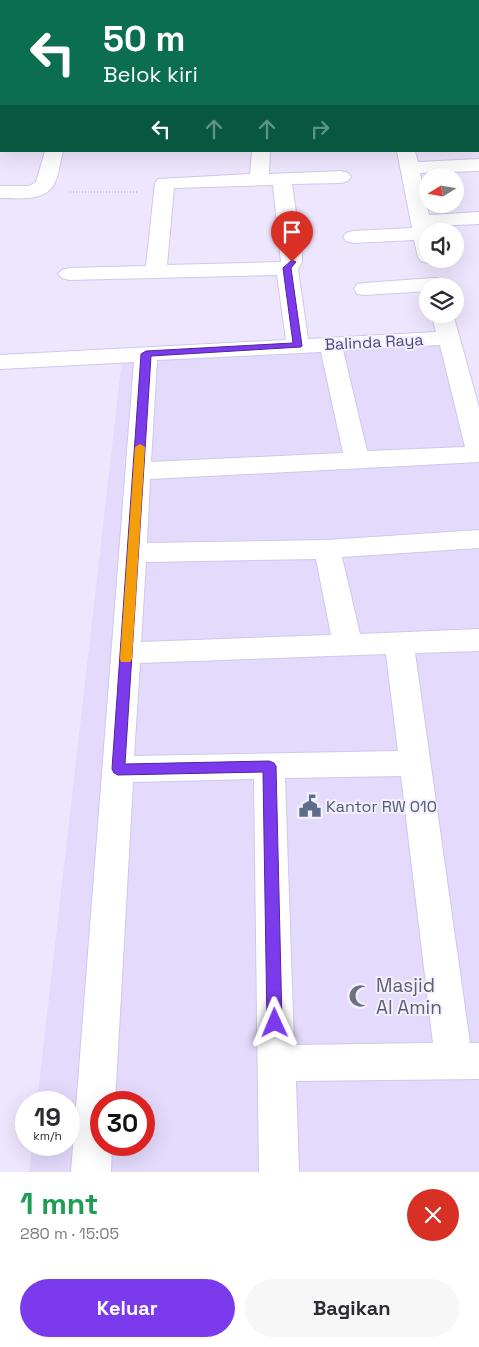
<!DOCTYPE html>
<html lang="id">
<meta charset="utf-8">
<style>
:root{--surface:#fff;--page:#f7f7f7;--text:#2b2b33;--muted:#7c7c81;--accent:#7c3aed}
body{margin:0;font-family:"Space Grotesk",sans-serif;background:var(--page);color:var(--text);height:100vh;display:flex;flex-direction:column;font-size:19px;white-space:nowrap}
*{box-sizing:border-box;margin:0}
p{font-size:16px;color:var(--muted)}
.icon{flex:none;width:28px;height:28px;fill:none;stroke:currentColor;stroke-width:2;stroke-linecap:round;stroke-linejoin:round}
.map{position:relative;height:1172px;overflow:hidden}
.details{display:flex;flex-direction:column;background:var(--surface);flex:1}
.details>*{flex:none}
.top-card{position:absolute;left:0px;top:0px;width:480px;height:152px;box-shadow:0 5px 20px #0002;background:#0b6e4f;color:#fff;overflow:hidden}
.needle{width:32px;rotate:259deg}
.fabs{position:absolute;left:419px;top:168px;display:grid;gap:10px}
.fabs a{display:grid;place-items:center;width:45px;height:45px;border-radius:50%;background:var(--surface);box-shadow:0 5px 20px #0002;font-size:25px}
.speed{position:absolute;left:15px;top:1091px;display:flex;gap:10px;font-size:25px;font-weight:700;text-align:center}
.speed>*{display:grid;place-content:center;width:65px;height:65px;border-radius:50%;background:var(--surface);box-shadow:0 5px 20px #0002;line-height:1}
.speed small{font-size:12px;font-weight:400}
.speed .limit{border:8px solid #d22;background:#fff;color:#111}
.pin{position:absolute;display:grid;place-items:center;width:42px;height:42px;color:#fff;margin:-51px -21px;border-radius:50% 50% 50% 0;rotate:-45deg;box-shadow:0 0 5px #0007}
.pin .icon{rotate:45deg}
.me{position:absolute;width:55px;margin:-28px;rotate:359deg;stroke-linejoin:round;filter:drop-shadow(0 0 4px #0008)}
.turn{display:flex;align-items:center;gap:18px;height:105px;padding:0 20px;font-size:22px}
.turn .icon{width:65px;height:65px;stroke-width:2.5}
.turn b{display:block;font-size:35px;line-height:42px}
.lanes{display:flex;align-items:center;height:48px;padding:0 20px;background:#0003;justify-content:center;gap:25px;direction:ltr}
.lanes .off{opacity:.35}
.round{display:grid;place-items:center;flex:none;width:52px;height:52px;border-radius:26px;background:var(--page)}
.headline{display:flex;align-items:center;justify-content:space-between;height:85px;padding:0 20px}
h1{font-size:30px;font-weight:600;line-height:38px;color:#1e9e55}
.cta{display:flex;gap:10px;margin-top:auto;padding:10px 20px}
.cta a{flex:1;height:58px;border-radius:30px;background:var(--accent);color:#fff;font-size:20px;font-weight:600;line-height:58px;text-align:center}
.cta a+a{background:var(--page);color:var(--text)}
.map>svg:first-child{display:block}
.residential{fill:#e3dafc;fill-rule:evenodd}
.water{fill:#ebe4b8;stroke:#ddd59d}
.lines{fill:none;stroke-linecap:round;stroke-linejoin:round}
.street-casing{stroke:#cfc8eb;stroke-width:2}
.path{stroke:#a49ddc;stroke-width:2;stroke-dasharray:0.5 2.5;stroke-linecap:butt}
.street{fill:#fff;fill-rule:evenodd}
.route{fill:#7c3aed;stroke:#51269a}
.slow{fill:#f59e0b}
.labels{text-anchor:middle;dominant-baseline:central;stroke-width:4;stroke-linejoin:round;paint-order:stroke}
.street-label{font-size:16px;fill:#4b487b;stroke:#f4efff}
.service-label{font-size:16px;fill:#4e5e75;stroke:#f4efff;text-anchor:start}
.near-worship-label{font-size:19px;fill:#5b616d;stroke:#f4efff;text-anchor:start}
</style>
<div class="map">
<svg width="479" height="1172" viewBox="0 0 479 1172">
<rect width="100%" height="100%" fill="#eee6fe"/>
<path class="residential" d="M441 334 479 452V1172H29L32 1145H69V1102H37L123 351ZM101 1102H144V1145H101Z"/>
<polygon class="water" points="190,0 479,0 479,51 479,1"/>
<g class="lines">
<defs>
<g id="street">
<rect x="0" y="92" width="1" height="10"/>
<path d="M45 151H63C60 162 59 177 53 186 43 202 16 198 0 198V186H29L36 182Z"/>
<path d="M252 151H270L269 174 341 171 348 173 351 177 348 181 341 183 292 184 302 255V262L298 269 308 339 436 332 431 314H453L479 407V462L150 479 147 543 327 540 479 530V548L342 557 360 634 479 629V651L415 653 470 1043H479V1079L296 1081 299 1172H259L254 779 133 782 115 1102H101V1145H112L111 1172H71L134 362 0 369V355L286 340 277 275 69 280 62 278 58 274 62 270 69 268 146 266 155 183 158 179 250 174ZM273 185 281 262 167 265 174 188ZM440 345 465 447 367 451 343 350ZM321 352 343 453 151 462 157 360ZM316 559 331 635 141 642 146 562ZM386 654 398 751 134 756 140 663ZM401 776 433 1043 294 1045 285 778Z"/>
<polygon points="397,151 415,151 418,162 479,159 479,171 420,173 429,215 479,212 479,224 432,226 433,231 428,231 428,259 437,259 435,261 428,263 421,261 418,257 414,240 353,243 346,241 343,237 346,233 353,231 412,228"/>
<polygon points="433,278 441,279 444,284 442,286 428,286 428,291 365,295 357,294 354,289 357,284 365,283"/>
</g>
</defs>
<use href="#street" class="street-casing"/>
<polyline class="path" points="70,192 137,192"/>
<use href="#street" class="street"/>
</g>
<polygon class="route" points="292,260 296,262 291,268 302,346 301,347 151,356 125,764 269,761 274,763 276,766 282,1023 280,1028 275,1031 269,1028 267,1023 263,772 118,775 114,773 112,769 141,354 146,351 293,343 283,268"/>
<polygon class="slow" points="140,444 145,447 132,659 130,662 121,662 120,659 135,447"/>
<defs>
<symbol id="civic-bare" viewBox="-9 -9 18 18"><path d="M-.6-6.5H3V-4.5H.6V-3L4-1V1h2V6H-6V1h2V-1L-.6-3ZM-1.2 2.5V6h2.4V2.5Z" fill="#5c6f8a" stroke="#f4efff" stroke-width="2.5" paint-order="stroke"/></symbol>
<symbol id="mosque-bare" viewBox="-9 -9 18 18"><path d="M3.5-4.9A6 6 0 1 0 3.5 4.9A5 5 0 1 1 3.5-4.9Z" fill="#6b7280" stroke="#f4efff" stroke-width="2.5" paint-order="stroke"/></symbol>
</defs>
<g fill-rule="evenodd">
<use href="#civic-bare" x="294" y="790" width="32" height="32"/>
<use href="#mosque-bare" x="344" y="980" width="32" height="32"/>
</g>
<g class="labels">
<g class="street-label">
<text transform="translate(374 342) rotate(-3)">Balinda Raya</text>
</g>
<g class="service-label">
<text x="326" y="806">Kantor RW 010</text>
</g>
<g class="near-worship-label">
<text x="376" y="985">Masjid<tspan x="376" dy="22">Al Amin</tspan></text>
</g>
</g>
</svg>
<div class="fabs">
<a><svg class="needle" viewBox="-14 -14 28 28"><path d="M0-13l5 13h-10z" fill="#e53935"/><path d="M0 13l5-13h-10z" fill="#7c7c81"/></svg></a>
<a><svg class="icon" aria-label="sound" viewBox="0 0 24 24"><path d="M4 9h4l5-4v14l-5-4H4zM17 9q2 3 0 6"/></svg></a>
<a><svg class="icon" aria-label="layers" viewBox="0 0 24 24"><path d="M12 4l9 5-9 5-9-5zM3 14l9 5 9-5"/></svg></a>
</div>
<div class="speed"><div>19<small>km/h</small></div><div class="limit">30</div></div>
<div class="pin" style="left:292px;top:262px;background:#d93025"><svg class="icon" aria-label="arrive" viewBox="0 0 24 24"><path d="M6 21V4h12l-3 4 3 4H6"/></svg></div>
<svg class="me" style="left:275px;top:1023px" viewBox="-20 -20 40 40"><path d="M0-17L14 15 0 8-14 15z" fill="#7c3aed" stroke="#fff" stroke-width="4"/></svg>
<div class="top-card">
<div class="turn"><svg class="icon" aria-label="left" viewBox="0 0 24 24"><path d="M17 20v-9H6M10 6l-5 5 5 5"/></svg><div><b>50 m</b>Belok kiri</div></div>
<div class="lanes"><svg class="icon" aria-label="left" viewBox="0 0 24 24"><path d="M17 20v-9H6M10 6l-5 5 5 5"/></svg><svg class="icon off" aria-label="ahead" viewBox="0 0 24 24"><path d="M12 20V5M6 11l6-6 6 6"/></svg><svg class="icon off" aria-label="ahead" viewBox="0 0 24 24"><path d="M12 20V5M6 11l6-6 6 6"/></svg><svg class="icon off" aria-label="right" viewBox="0 0 24 24"><path d="M7 20v-9h11M14 6l5 5-5 5"/></svg></div>
</div>
</div>
<section class="details">
<div class="headline"><div><h1>1 mnt</h1><p>280 m · 15:05</p></div><a class="round" style="background:#d93025;color:#fff"><svg class="icon" aria-label="close" viewBox="0 0 24 24"><path d="M6 6l12 12M18 6L6 18"/></svg></a></div>
<div class="cta"><a>Keluar</a><a>Bagikan</a></div>
</section>
